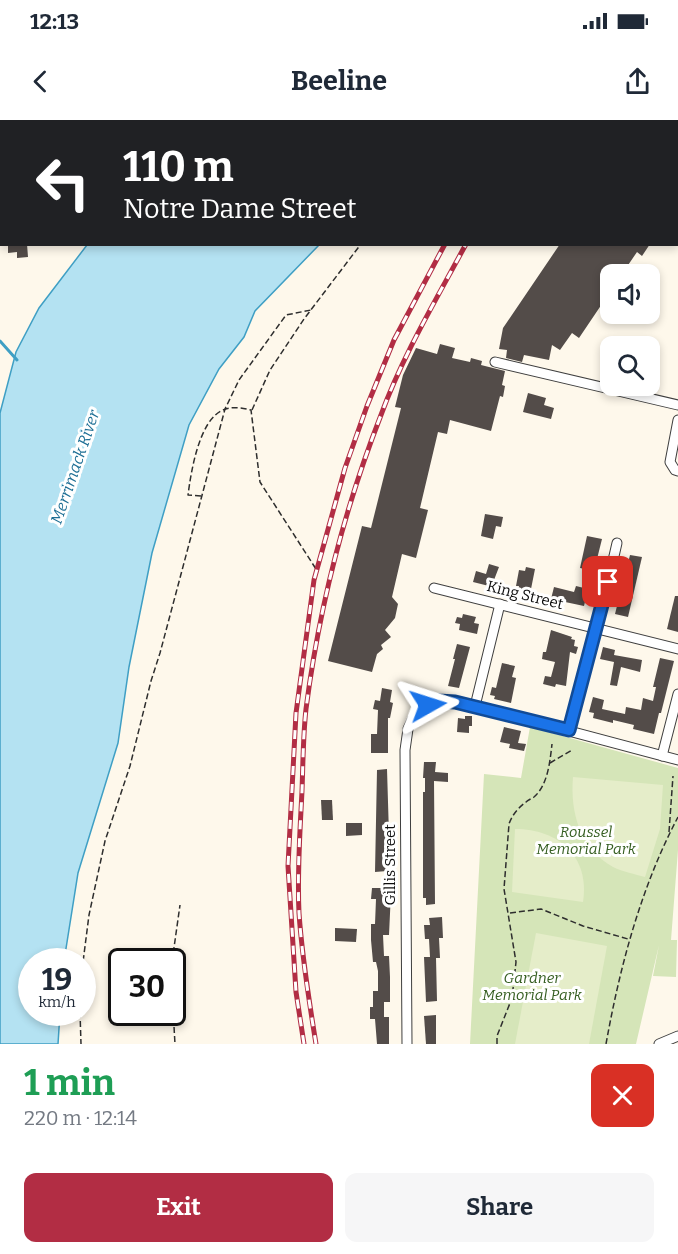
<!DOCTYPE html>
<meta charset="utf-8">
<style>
:root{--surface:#fff;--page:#f6f6f7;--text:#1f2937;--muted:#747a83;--accent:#b22d44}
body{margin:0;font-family:Bitter,serif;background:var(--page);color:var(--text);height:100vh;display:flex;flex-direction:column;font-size:22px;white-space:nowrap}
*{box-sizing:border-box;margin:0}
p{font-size:20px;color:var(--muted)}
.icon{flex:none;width:33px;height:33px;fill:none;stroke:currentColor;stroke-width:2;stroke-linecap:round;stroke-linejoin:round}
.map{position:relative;height:924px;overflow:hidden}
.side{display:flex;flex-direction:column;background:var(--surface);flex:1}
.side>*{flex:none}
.guide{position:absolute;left:0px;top:0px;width:678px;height:126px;box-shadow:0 3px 9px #0003;background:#202124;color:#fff;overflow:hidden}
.buttons{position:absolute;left:600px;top:144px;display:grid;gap:12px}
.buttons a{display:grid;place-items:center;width:60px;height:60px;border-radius:12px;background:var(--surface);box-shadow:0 3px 9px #0003;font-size:30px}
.speed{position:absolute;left:18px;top:828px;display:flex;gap:12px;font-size:30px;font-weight:700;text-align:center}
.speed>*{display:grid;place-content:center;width:78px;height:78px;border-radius:50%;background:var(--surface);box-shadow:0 3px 9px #0003;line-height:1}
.speed small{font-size:15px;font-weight:400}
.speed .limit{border:3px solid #111;border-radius:9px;background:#fff;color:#111}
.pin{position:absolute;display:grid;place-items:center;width:51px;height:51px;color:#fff;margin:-26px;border-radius:12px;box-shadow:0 3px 9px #0006}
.me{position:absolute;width:66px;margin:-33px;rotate:84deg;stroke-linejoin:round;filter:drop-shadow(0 0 4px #0008)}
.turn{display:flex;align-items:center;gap:21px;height:126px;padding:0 24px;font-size:27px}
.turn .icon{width:78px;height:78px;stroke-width:2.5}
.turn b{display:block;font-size:42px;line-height:51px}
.round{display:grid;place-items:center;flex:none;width:63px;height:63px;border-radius:12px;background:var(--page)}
.headline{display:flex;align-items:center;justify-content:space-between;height:102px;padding:0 24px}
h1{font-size:36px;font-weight:700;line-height:45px;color:#1e9e55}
.button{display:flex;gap:12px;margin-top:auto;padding:12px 24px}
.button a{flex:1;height:69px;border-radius:12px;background:var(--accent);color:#fff;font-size:24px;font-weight:700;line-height:69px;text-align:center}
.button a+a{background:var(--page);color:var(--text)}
.status{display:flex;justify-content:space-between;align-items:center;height:42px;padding:0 30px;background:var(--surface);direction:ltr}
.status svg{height:16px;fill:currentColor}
header{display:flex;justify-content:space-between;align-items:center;height:78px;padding:0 24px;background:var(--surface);font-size:27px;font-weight:700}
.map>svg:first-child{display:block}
.green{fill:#d5e5b8}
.pitch{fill:#e5edc9}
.water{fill:#b4e2f2;stroke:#3f9fc4;stroke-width:1.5}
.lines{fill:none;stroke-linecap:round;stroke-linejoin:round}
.stream{stroke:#3f9fc4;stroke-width:3}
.building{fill:#534c49}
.minor-casing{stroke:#3f3f3f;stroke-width:11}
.path{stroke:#2e2e2e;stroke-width:1.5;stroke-dasharray:6 3;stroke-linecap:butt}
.minor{stroke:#fff;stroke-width:9}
.rail-casing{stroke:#b22d44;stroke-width:5}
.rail{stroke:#fff;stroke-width:3;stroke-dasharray:9;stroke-linecap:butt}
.route-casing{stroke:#114b97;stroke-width:15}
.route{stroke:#1a73e8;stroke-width:10}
.labels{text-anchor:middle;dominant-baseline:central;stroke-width:6;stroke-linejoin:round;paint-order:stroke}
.street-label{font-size:15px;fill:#0c0c0c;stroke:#fff}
.park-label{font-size:15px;font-style:italic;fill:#355e21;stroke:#fff}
.water-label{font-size:16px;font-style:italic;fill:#1e6f95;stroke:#fff}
</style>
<div class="status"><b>12:13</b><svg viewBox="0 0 49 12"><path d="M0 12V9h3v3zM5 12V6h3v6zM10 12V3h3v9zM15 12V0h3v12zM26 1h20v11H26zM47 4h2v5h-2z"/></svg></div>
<header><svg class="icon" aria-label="back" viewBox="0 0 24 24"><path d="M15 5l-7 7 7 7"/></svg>Beeline<svg class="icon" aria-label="share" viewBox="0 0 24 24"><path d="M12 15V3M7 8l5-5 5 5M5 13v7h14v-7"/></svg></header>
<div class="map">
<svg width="678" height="924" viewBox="0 0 678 924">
<rect width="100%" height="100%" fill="#fef8eb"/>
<polygon class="green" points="530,607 678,648 678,730 671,820 677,820 676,857 653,856 659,825 636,924 470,924 484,654 521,658"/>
<g class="pitch">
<path d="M573 657 663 665 660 709 645 757C635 754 623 752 613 747 580 728 570 693 573 657Z"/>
<path d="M515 709C558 709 590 736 583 782L512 772Z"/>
<polygon points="536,813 607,826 589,924 515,924"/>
</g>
<polygon class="water" points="87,125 319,125 255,191 244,217 219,249 189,305 152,433 129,547 118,623 78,753 64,841 32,842 32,892 60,893 58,924 0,924 0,293 16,232 39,188"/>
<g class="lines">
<polyline class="stream" points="0,221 17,240"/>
</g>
<g class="building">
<polygon points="8,124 27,124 28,137 17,138 17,132 8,133"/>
<polygon points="560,124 650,124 642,136 637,132 622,154 610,154 610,172 579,218 572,213 560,230 552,225 549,240 524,235 522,242 506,238 507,230 499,229 503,208"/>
<polygon points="440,224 455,228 452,238 470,242 471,238 482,241 481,245 505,251 502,265 505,266 503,277 500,276 491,311 450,300 447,314 438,312 420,388 428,390 416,438 402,434 392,477 398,484 395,498 385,510 391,517 381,525 383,529 377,534 372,552 328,541 362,406 371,408 401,288 395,287 403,255 416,228 437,234"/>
<polygon points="528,273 546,278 544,285 554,288 551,299 523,292"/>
<polygon points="485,394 503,397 501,407 496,406 493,419 481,416"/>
<polygon points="587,416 602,419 594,451 580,448"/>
<polygon points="630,435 642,437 628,497 615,494"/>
<polygon points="489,444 499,447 494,460 490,459 489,466 473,462 476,451 486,454"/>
<polygon points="526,447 535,449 530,474 518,471 519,466 516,466 519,450 525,451"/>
<polygon points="576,466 588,469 584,486 551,479 554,467 574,472"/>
<polygon points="675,476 678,476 678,512 667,509"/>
<polygon points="463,494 476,497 474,503 479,504 477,514 459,510 460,504 455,503 457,497 462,498"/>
<polygon points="551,510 572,517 571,519 575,520 574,526 578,527 576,534 570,532 566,566 556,564 555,567 543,564 545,556 551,557 555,542 542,539 543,532 546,532"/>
<polygon points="457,524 470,527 459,568 448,566 455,539 453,539"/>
<polygon points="603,527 615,530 614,535 642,540 640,552 621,547 617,566 610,565 614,542 600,539"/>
<polygon points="660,538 674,541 661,593 659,593 654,614 633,609 634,605 613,600 613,603 593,598 594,593 589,592 593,577 604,580 602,589 625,594 626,587 641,590 643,578 653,581 656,567 653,567"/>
<polygon points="502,543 515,546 512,557 516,558 511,583 494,579 495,576 490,575 492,567 496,568"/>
<polygon points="382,568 392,570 390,582 393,583 390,598 388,598 388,633 371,633 371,614 377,614 378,590 373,589 375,580 380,581"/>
<polygon points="465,596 472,596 472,606 469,606 469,613 457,612 458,598 465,599"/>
<polygon points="504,607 521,611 518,623 526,624 524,631 509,628 510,624 500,622"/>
<polygon points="424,642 436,642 435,652 448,653 448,662 434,661 435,784 426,785 426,778 423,778 423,672 425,672 425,658 423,658"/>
<polygon points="387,649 389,715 387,715 387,751 375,752 377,650"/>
<polygon points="321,680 332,680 333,700 322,700"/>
<polygon points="346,703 362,703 362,715 346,716"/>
<polygon points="372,768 384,768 383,772 391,772 389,815 383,815 384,836 389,836 390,857 390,882 384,882 384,897 389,897 389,924 377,924 375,899 370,899 370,887 373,887 373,871 378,871 378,851 376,842 373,842 371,820 371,804 375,804 376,779 371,779"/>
<polygon points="442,797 443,818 439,818 440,838 436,838 437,881 426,882 424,837 430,837 429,819 425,819 424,805 430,805 429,798"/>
<polygon points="335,808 357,809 356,822 335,821"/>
<polygon points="436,895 436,924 426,924 424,896"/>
</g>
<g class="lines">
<defs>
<g id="minor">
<polyline points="60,2 61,0"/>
<polyline points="0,59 2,61"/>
<polyline points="0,71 2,69"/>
<polyline points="495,242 678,285"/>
<polyline points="678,300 670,342 675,350 678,351"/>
<polyline points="434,468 678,529"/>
<polyline points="475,586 500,484"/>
<path d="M569 610C585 547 603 486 617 423"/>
<polyline points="662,636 678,574"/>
<polyline points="407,924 405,630 408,609 412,600 419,591 438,581 475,586 678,640"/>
<polyline points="659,924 678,916"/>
</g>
</defs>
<use href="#minor" class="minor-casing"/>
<g class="path">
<polyline points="493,0 494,2"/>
<polyline points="463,2 464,0"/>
<polyline points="252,290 270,250 304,199 361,124"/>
<path d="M201 376 188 375C191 352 199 300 223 290 232 286 242 288 251 290L260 362 316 449"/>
<polyline points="550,643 572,630"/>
<polyline points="669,712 673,656"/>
<polyline points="510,793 541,789 583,806 628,819"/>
<polyline points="172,842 180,785"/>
<polyline points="82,850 89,795 105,721 130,646 151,561 160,533 225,289 239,260 286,195 311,190"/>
<polyline points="172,871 175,924"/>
<polyline points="80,892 81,924"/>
<path d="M497 924V916L512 878 516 842 504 769 509 704C512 695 518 688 526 682 528 680 531 679 534 677 548 665 550 641 552 624"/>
<path d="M606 924C620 846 641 767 678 697"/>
</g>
<use href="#minor" class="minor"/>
<defs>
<g id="rail">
<polyline points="519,2 520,0"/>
<polyline points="531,2 532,0"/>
<polyline points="304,924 296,872 288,746 296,593 314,460 345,348 367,286 394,220 445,124"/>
<path d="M316 924C309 881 302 837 299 793 297 752 300 712 302 671 303 644 303 616 306 589 319 488 344 390 381 295 403 235 436 180 466 124"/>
</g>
</defs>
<use href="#rail" class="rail-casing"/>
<use href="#rail" class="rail"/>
</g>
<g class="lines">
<defs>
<polyline id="route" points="428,585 438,581 455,582 569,610 608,462"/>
</defs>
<use href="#route" class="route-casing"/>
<use href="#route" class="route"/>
</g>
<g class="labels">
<g class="street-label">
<text transform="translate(525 475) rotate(14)">King Street</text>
<text transform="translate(390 745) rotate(-90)">Gillis Street</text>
</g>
<g class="park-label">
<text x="586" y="712">Roussel<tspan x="586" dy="17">Memorial Park</tspan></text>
<text x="532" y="858">Gardner<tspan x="532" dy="17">Memorial Park</tspan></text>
</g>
<g class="water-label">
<text transform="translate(75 347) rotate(-71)">Merrimack River</text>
</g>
</g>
</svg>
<div class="buttons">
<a><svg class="icon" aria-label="sound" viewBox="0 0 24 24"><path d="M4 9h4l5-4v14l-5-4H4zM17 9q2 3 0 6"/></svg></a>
<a><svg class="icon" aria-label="search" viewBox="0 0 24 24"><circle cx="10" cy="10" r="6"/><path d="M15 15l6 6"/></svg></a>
</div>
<div class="speed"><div>19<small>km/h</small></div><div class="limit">30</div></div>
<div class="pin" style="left:608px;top:462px;background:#d93025"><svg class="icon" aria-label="arrive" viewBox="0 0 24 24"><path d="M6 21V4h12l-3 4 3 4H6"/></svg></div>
<svg class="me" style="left:428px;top:585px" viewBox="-20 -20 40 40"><path d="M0-17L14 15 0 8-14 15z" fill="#1a73e8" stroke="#fff" stroke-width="4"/></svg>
<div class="guide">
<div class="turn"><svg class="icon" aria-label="left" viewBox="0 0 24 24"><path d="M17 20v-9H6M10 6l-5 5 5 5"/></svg><div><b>110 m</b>Notre Dame Street</div></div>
</div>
</div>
<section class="side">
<div class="headline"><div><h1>1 min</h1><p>220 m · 12:14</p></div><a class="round" style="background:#d93025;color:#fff"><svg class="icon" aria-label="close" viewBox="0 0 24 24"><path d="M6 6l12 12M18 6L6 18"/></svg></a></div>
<div class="button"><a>Exit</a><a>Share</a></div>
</section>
